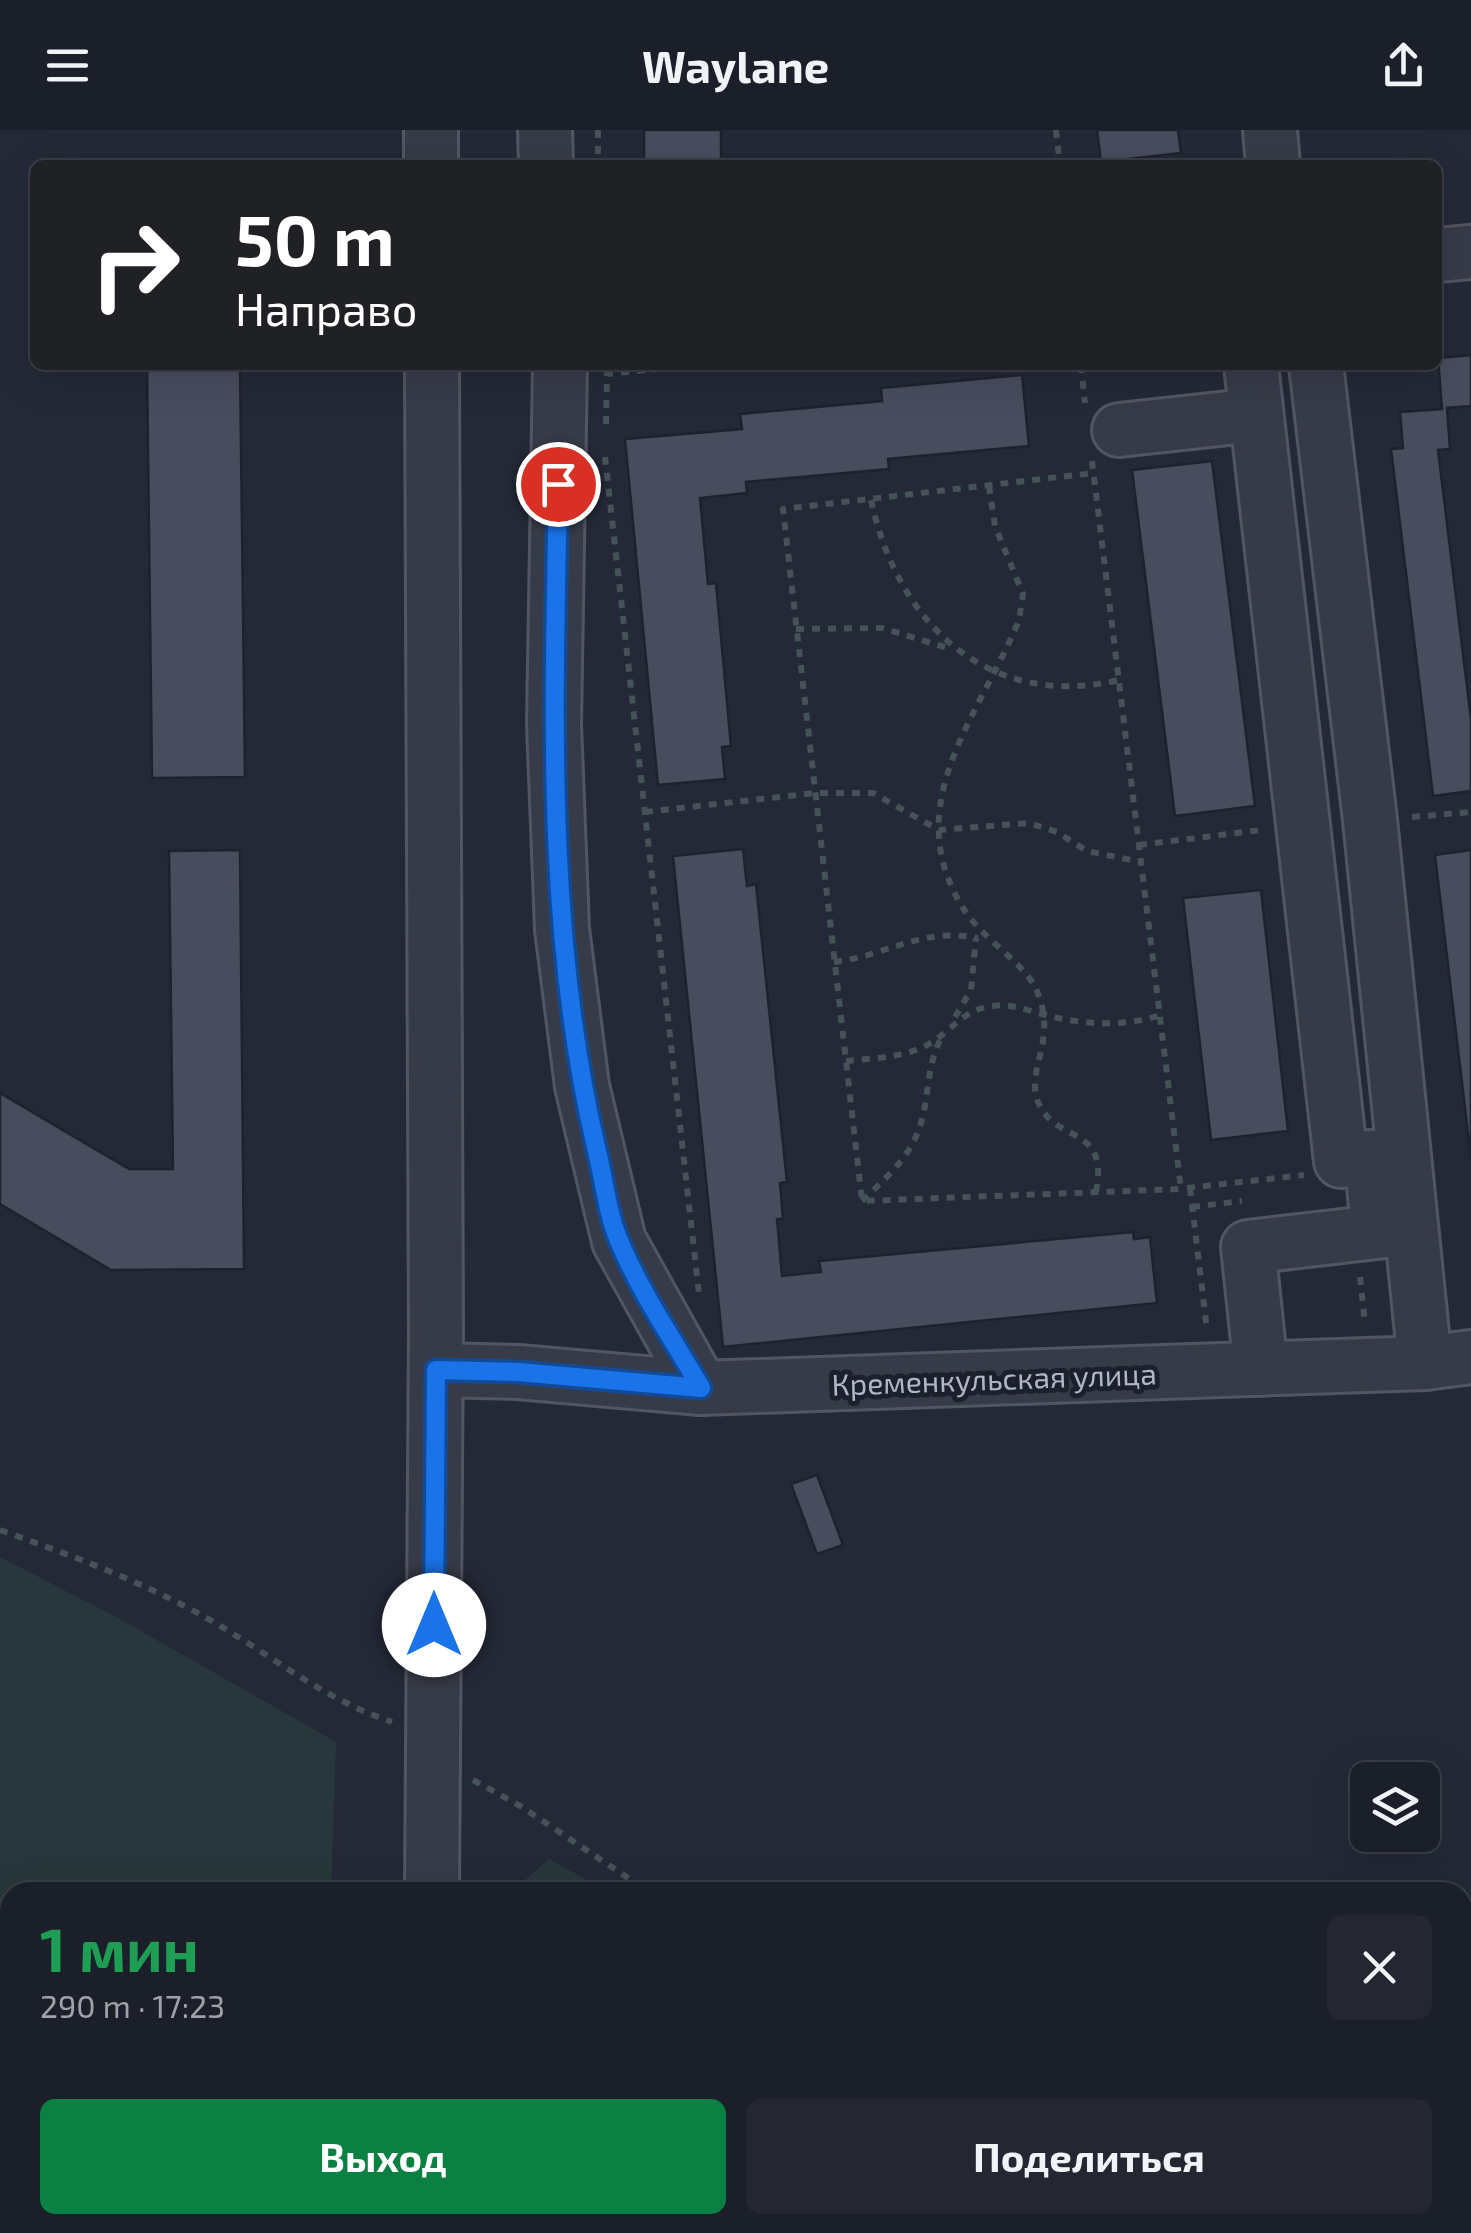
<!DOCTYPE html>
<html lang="ru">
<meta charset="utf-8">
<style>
:root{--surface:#1b1f29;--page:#242731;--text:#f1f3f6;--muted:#a0a2a8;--line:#393d46;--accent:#0b8043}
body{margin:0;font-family:"Exo 2",sans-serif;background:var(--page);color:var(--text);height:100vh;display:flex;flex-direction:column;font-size:38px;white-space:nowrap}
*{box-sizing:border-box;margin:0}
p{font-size:32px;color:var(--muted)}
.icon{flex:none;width:55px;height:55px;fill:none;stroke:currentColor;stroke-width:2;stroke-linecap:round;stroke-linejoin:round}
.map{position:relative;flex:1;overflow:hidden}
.panel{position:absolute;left:0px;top:1752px;width:1472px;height:352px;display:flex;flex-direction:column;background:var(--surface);border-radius:30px 30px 0 0;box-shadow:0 10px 40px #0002,0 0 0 2px var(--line)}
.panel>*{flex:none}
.banner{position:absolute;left:30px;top:30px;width:1412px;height:210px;border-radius:15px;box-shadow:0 10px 40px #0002,0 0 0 2px var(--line);background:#202124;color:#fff;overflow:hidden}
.tools{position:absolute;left:1350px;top:1632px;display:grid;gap:20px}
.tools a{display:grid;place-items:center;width:90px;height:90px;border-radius:15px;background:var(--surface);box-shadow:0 10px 40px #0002,0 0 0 2px var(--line);font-size:50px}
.pin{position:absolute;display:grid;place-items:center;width:85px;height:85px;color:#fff;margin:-42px;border:5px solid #fff;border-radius:50%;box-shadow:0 2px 10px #0007}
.me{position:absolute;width:110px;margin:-55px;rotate:0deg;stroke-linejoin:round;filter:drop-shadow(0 0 8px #0008)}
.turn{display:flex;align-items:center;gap:35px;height:210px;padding:0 40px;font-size:45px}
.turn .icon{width:130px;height:130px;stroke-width:2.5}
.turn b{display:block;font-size:70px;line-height:85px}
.round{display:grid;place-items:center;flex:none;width:105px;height:105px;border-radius:15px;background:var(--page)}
.overview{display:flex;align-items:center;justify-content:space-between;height:170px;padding:0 40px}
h1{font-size:60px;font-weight:700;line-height:75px;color:#1e9e55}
.cta{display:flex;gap:20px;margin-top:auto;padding:20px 40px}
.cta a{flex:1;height:115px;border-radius:15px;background:var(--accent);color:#fff;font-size:40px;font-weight:700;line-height:115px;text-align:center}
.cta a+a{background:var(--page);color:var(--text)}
header{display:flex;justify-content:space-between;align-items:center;height:130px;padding:0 40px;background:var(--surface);font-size:45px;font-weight:700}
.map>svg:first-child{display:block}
.green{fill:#28373b}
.building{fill:#484c5d;stroke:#1e222e;stroke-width:2.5}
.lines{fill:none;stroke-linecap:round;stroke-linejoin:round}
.minor-casing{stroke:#525662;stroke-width:58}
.path{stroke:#455257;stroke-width:6;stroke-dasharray:8 8;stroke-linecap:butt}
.minor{stroke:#373b48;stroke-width:52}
.route-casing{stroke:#114b97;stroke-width:25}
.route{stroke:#1a73e8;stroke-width:18}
.labels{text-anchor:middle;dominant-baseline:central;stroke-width:10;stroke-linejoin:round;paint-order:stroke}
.street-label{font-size:30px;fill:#b2b6c4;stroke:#1c202c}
</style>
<header><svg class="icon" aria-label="menu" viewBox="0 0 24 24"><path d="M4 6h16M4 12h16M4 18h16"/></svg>Waylane<svg class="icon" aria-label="share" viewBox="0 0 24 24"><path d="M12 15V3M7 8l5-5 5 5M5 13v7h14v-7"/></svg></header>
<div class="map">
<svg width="1471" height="2103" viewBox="0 0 1471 2103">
<rect width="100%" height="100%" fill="#242937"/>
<g class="green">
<polygon points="0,1427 118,1488 336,1612 331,1762 10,1762 10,2095 319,2095 318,2103 0,2103"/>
<polygon points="549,1729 609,1762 511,1762"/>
<polygon points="539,2095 1201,2095 1215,2103 541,2103"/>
</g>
<g class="building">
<polygon points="644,0 721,0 721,31 955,35 644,35"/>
<polygon points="1097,0 1178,0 1181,23 1101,32"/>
<polygon points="1471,225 1471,276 1447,278 1450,319 1438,320 1471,589 1471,661 1433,666 1391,319 1403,318 1400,282 1442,279 1438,228"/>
<polygon points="147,235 240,235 245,647 152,648"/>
<polygon points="1022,245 1029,316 888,329 889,339 746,352 747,363 700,368 708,454 716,453 731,616 722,617 725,649 658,655 625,309 742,299 740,284 882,271 881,258"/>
<polygon points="1212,331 1255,676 1175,686 1132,340"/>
<polygon points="743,719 747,756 756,754 787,1052 780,1053 783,1089 777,1089 782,1146 821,1142 819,1131 1133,1102 1134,1109 1150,1107 1157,1173 723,1217 673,726"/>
<polygon points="240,720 244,1139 111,1140 0,1074 0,963 129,1039 173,1039 169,721"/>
<polygon points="1471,720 1471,1029 1435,725"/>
<polygon points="1261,760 1288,1001 1211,1010 1183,768"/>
<polygon points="817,1345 843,1415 817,1424 791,1354"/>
</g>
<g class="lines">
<defs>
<g id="minor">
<polyline points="431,0 431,35"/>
<polyline points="545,0 546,35"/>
<polyline points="1270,0 1273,35"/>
<polyline points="1438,125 1471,122"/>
<polyline points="432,235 436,1203 432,1762"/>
<polyline points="560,235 554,594 562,799 582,956 619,1111 701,1258"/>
<polyline points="1251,235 1341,1031 1371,1027 1378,1096"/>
<polyline points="1316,235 1370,690 1425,1233"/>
<polyline points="1119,300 1256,285"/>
<polyline points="1261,1239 1248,1117 1411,1098"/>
<polyline points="436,1240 518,1242 701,1258 1425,1233 1471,1227"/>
<polyline points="423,2103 424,2095"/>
</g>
</defs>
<use href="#minor" class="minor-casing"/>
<g class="path">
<polyline points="598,0 598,35"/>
<polyline points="1056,0 1060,35"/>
<polyline points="1081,235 1085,273"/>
<polyline points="606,294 607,244 699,235"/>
<polyline points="605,327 699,1164"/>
<polyline points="1092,331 1181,1059 862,1071 783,379 1094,343"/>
<path d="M989 356 995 396 1023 464 1019 490C980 586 896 675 965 781 983 809 1024 833 1036 859 1060 911 1022 942 1040 976 1059 1014 1109 995 1096 1062"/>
<path d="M871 370C897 492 987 581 1119 550"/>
<polyline points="796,499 882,498 951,519"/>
<polyline points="645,682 815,663 873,663 939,700 1029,693 1057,702 1087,721 1141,732"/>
<polyline points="1412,687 1471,682"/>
<polyline points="1139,715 1261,700"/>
<path d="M834 832C889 825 921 797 978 808"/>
<polyline points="955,887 971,860 976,808"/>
<path d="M846 931C873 928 904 928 929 914 953 900 963 879 993 876 1013 873 1027 881 1046 885 1082 895 1125 897 1160 885"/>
<polyline points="1187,1058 1304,1045"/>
<polyline points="1190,1058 1207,1200"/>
<path d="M862 1071C883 1051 906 1031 917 1004 931 971 924 937 943 905"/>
<polyline points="1192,1077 1242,1071"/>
<polyline points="1360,1147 1365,1194"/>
<path d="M0 1400C73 1426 144 1452 212 1491 274 1527 323 1569 392 1592"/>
<polyline points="473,1650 522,1677 649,1762"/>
<polyline points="1275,2095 1287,2103"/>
</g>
<use href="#minor" class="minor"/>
</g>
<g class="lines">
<defs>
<path id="route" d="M434 1495 436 1240 518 1242 701 1258C674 1211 641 1163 620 1113 607 1084 604 1048 596 1017 545 801 554 575 558 354"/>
</defs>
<use href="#route" class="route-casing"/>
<use href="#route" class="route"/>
</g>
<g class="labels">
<g class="street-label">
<text transform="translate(994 1248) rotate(-2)">Кременкульская улица</text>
</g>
</g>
</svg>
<div class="tools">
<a><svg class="icon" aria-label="layers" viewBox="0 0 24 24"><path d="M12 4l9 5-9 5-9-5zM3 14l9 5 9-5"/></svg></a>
</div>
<div class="pin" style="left:558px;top:354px;background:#d93025"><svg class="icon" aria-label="arrive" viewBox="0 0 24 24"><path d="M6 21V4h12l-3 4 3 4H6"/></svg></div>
<svg class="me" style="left:434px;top:1495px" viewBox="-20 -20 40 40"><circle r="19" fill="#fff"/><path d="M0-13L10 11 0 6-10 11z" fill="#1a73e8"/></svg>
<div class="banner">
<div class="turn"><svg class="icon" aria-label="right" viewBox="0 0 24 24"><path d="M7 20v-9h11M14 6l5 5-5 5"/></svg><div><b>50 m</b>Направо</div></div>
</div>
<section class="panel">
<div class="overview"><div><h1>1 мин</h1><p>290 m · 17:23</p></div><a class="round"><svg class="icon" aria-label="close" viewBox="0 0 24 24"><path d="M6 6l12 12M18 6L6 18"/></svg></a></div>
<div class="cta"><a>Выход</a><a>Поделиться</a></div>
</section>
</div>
